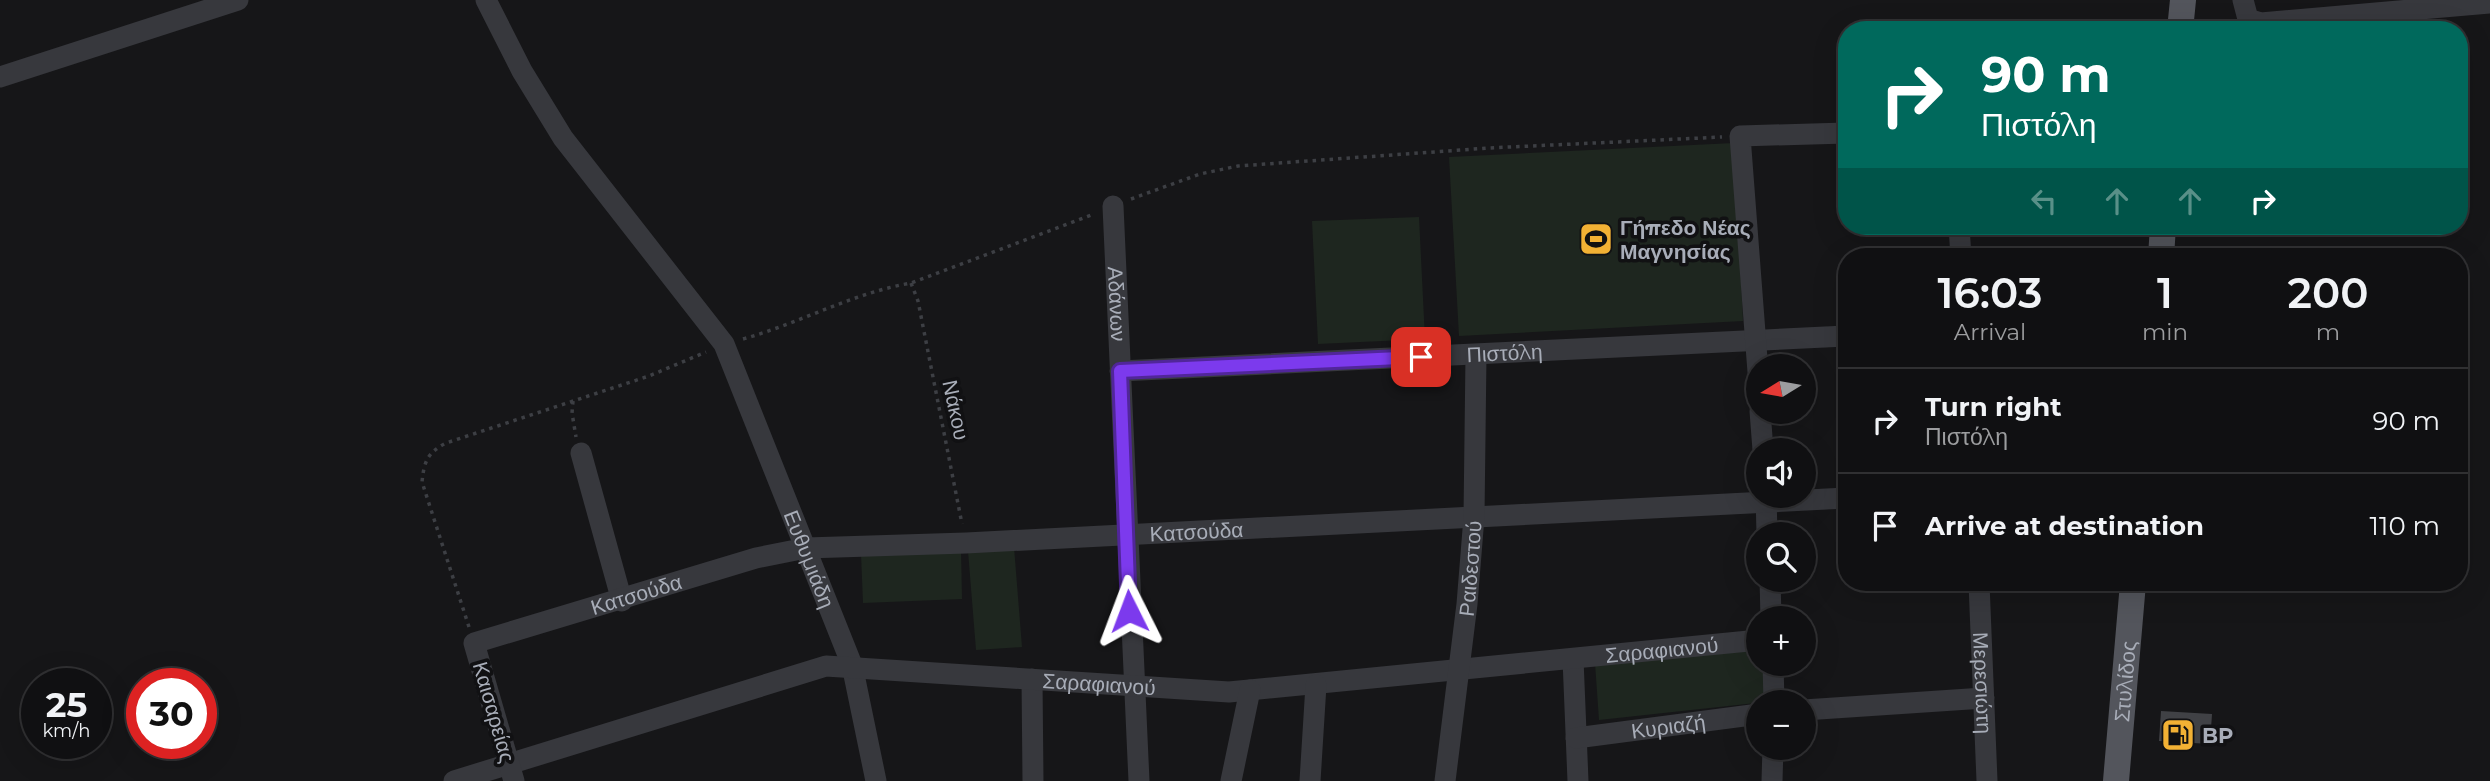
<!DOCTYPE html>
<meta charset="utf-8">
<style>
:root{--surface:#101012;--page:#19191b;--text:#f1f3f6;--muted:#9c9d9f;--line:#303032}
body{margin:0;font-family:Montserrat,sans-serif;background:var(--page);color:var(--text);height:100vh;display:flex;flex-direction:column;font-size:26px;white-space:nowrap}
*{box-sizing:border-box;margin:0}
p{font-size:23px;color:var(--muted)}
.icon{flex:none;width:38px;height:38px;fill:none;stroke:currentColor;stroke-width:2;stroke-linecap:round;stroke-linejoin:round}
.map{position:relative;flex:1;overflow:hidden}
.drawer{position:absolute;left:1838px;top:248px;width:630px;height:343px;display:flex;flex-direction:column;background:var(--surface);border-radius:28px;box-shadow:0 7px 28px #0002,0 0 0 2px var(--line)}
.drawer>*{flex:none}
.banner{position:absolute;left:1838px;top:21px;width:630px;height:214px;border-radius:28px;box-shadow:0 7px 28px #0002,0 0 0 2px var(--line);background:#00695c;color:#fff;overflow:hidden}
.needle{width:46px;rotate:259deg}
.fabs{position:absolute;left:1746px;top:354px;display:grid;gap:14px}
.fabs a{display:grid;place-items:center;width:70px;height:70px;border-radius:50%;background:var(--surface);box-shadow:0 7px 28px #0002,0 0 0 2px var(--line);font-size:35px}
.speed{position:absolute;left:21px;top:668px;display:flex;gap:14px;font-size:35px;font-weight:700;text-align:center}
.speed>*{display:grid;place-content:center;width:91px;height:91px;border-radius:50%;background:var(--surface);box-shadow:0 7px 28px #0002,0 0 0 2px var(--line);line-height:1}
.speed small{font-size:18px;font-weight:400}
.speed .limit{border:10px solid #d22;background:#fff;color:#111}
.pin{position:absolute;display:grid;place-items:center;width:60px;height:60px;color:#fff;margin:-30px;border-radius:14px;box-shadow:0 4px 10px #0006}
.me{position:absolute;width:77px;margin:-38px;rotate:357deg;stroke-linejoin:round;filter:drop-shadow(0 0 5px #0008)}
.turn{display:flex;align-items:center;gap:24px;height:147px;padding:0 28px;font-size:32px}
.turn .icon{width:91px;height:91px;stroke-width:2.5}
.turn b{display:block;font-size:49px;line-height:60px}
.lanes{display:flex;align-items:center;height:66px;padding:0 28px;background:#0003;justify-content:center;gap:35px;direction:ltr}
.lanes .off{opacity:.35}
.eta{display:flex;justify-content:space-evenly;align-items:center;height:119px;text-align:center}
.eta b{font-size:42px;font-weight:600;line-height:49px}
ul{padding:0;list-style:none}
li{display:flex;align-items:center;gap:21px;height:105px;padding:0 28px;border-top:2px solid var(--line)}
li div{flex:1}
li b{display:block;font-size:26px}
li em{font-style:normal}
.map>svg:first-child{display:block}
.green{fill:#1e261f}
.building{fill:#404145}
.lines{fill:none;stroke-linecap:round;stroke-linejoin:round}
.path{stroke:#3d3f44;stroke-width:3.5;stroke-dasharray:3.5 5;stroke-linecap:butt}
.minor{stroke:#37383d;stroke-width:21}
.major{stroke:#53555c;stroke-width:26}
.route-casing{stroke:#51269a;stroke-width:18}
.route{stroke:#7c3aed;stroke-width:12}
.labels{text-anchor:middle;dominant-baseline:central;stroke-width:7;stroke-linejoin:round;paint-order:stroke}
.poi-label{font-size:21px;font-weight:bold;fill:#a8adb8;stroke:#111113;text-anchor:start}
.street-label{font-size:21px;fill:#a8adb8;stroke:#111113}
</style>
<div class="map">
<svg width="2490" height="781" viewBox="0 0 2490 781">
<rect width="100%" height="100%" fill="#161618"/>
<g class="green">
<polygon points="1734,143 1743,321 1459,336 1449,157"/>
<polygon points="1419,217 1425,339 1318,344 1312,221"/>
<polygon points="1014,547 1022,647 976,650 968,551"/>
<polygon points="961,550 962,599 863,603 861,554"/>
<polygon points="1759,646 1759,663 1763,663 1765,702 1599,720 1595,663"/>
</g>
<polygon class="building" points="2161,711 2212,714 2210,744 2159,741"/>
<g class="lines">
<g class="path">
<polyline points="1131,199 1200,174 1238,166 1489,148 1722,137"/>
<polyline points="911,283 918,301 962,524"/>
<path d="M743 339C800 323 853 293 911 283L1094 214"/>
<polyline points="573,401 572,413 576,437"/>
<path d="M469 627 422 482C424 462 427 453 446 443L649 376 706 352"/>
</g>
<g class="minor">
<path id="s1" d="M486 0 522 71 563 138 724 344 852 665 876 781"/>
<polyline points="2243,0 2248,19 2261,23 2490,3"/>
<polyline points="0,77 238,0"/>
<path id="s2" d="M1113 206 1139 781"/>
<polyline points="1959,226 1961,257"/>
<path id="s3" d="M1120 371 1846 336"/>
<polyline points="1759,385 1740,136 1846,133"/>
<polyline points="1760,411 1763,450"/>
<polyline points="581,453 622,601"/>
<polyline points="1766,495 1767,534"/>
<polyline points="1770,579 1771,618"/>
<path id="s4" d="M1979 583 1987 781"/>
<polyline points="1573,659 1578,781"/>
<polyline points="1773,663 1774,702"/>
<polyline points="1032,679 1033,781"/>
<polyline points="1804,710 1984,698"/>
<path id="s5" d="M1576 738 1759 714"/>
<path id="s6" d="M454 781 826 666 1229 692 1759 640"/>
<path id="s7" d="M514 781 474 643 756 558 806 548 966 543 1846 498"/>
<polyline points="1231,781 1250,690"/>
<polyline points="1310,781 1316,685"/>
<path id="s8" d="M1445 781 1467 604 1474 517 1476 355"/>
<polyline points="1772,781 1773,747"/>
</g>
<g class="major">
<polyline points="2180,30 2183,0"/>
<polyline points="2161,257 2163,226"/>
<path id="s9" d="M2116 781 2133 583"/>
</g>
</g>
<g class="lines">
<defs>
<polyline id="route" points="1129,611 1120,371 1421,357"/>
</defs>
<use href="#route" class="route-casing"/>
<use href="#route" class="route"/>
</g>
<defs>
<symbol id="stadium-square" viewBox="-11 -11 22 22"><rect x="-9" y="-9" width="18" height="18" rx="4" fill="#f2b134" stroke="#111113"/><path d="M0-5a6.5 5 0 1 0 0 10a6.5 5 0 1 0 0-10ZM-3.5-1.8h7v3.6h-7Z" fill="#111"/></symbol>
<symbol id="fuel-square" viewBox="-11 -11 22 22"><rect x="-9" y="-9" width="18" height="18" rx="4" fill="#f2b134" stroke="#111113"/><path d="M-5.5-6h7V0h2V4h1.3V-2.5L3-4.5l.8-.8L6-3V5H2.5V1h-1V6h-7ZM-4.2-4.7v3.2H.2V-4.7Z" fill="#111"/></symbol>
</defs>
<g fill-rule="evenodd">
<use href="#stadium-square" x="1577" y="220" width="38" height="38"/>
<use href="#fuel-square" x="2159" y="716" width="38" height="38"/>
</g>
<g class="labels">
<g class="poi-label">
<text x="1620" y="227">Γήπεδο Νέας<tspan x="1620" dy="24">Μαγνησίας</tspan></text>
<text x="2202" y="735">BP</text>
</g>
<g class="street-label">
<text stroke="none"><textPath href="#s2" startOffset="98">Αδάνων</textPath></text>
<text stroke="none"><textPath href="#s3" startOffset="385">Πιστόλη</textPath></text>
<text transform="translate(956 410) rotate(78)">Νάκου</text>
<text stroke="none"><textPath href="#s7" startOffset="880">Κατσούδα</textPath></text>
<text stroke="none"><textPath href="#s1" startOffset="651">Ευθυμιάδη</textPath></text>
<text stroke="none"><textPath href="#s8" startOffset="214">Ραιδεστού</textPath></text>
<text stroke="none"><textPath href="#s7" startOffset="313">Κατσούδα</textPath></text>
<text stroke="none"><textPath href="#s6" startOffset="1228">Σαραφιανού</textPath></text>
<text stroke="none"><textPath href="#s4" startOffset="100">Μερεσιώτη</textPath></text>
<text stroke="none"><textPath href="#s9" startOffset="100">Στυλίδος</textPath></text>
<text stroke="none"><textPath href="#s6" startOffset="663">Σαραφιανού</textPath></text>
<text transform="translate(494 712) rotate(74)">Καισαρείας</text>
<text stroke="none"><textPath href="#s5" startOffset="93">Κυριαζή</textPath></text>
</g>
</g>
</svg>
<div class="fabs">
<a><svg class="needle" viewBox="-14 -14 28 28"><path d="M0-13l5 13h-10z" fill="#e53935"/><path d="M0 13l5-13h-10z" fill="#9c9d9f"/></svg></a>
<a><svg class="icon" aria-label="sound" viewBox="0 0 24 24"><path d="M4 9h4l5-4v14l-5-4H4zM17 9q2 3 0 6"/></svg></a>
<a><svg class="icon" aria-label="search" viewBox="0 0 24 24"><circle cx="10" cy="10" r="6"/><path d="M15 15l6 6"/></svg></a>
<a>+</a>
<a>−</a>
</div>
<div class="speed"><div>25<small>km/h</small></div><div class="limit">30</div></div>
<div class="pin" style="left:1421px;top:357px;background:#d93025"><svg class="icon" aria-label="arrive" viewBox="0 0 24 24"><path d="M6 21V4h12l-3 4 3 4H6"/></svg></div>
<svg class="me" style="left:1129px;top:611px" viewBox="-20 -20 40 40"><path d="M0-17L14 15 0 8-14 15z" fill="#7c3aed" stroke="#fff" stroke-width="4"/></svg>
<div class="banner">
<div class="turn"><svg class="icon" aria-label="right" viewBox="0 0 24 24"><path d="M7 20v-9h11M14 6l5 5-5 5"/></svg><div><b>90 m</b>Πιστόλη</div></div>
<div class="lanes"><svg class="icon off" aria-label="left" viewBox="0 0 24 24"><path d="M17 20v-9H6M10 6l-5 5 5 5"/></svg><svg class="icon off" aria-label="ahead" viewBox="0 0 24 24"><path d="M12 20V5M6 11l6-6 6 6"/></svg><svg class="icon off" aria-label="ahead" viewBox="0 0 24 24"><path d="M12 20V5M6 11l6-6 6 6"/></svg><svg class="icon" aria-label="right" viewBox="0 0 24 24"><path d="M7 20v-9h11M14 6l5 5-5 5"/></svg></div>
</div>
<section class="drawer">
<div class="eta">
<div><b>16:03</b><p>Arrival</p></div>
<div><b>1</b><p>min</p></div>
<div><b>200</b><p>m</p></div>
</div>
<ul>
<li><svg class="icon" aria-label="right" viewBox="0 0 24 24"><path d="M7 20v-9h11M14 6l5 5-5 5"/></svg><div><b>Turn right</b><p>Πιστόλη</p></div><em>90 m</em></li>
<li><svg class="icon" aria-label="arrive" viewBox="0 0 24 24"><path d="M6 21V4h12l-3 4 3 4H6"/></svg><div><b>Arrive at destination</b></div><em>110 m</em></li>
</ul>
</section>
</div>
